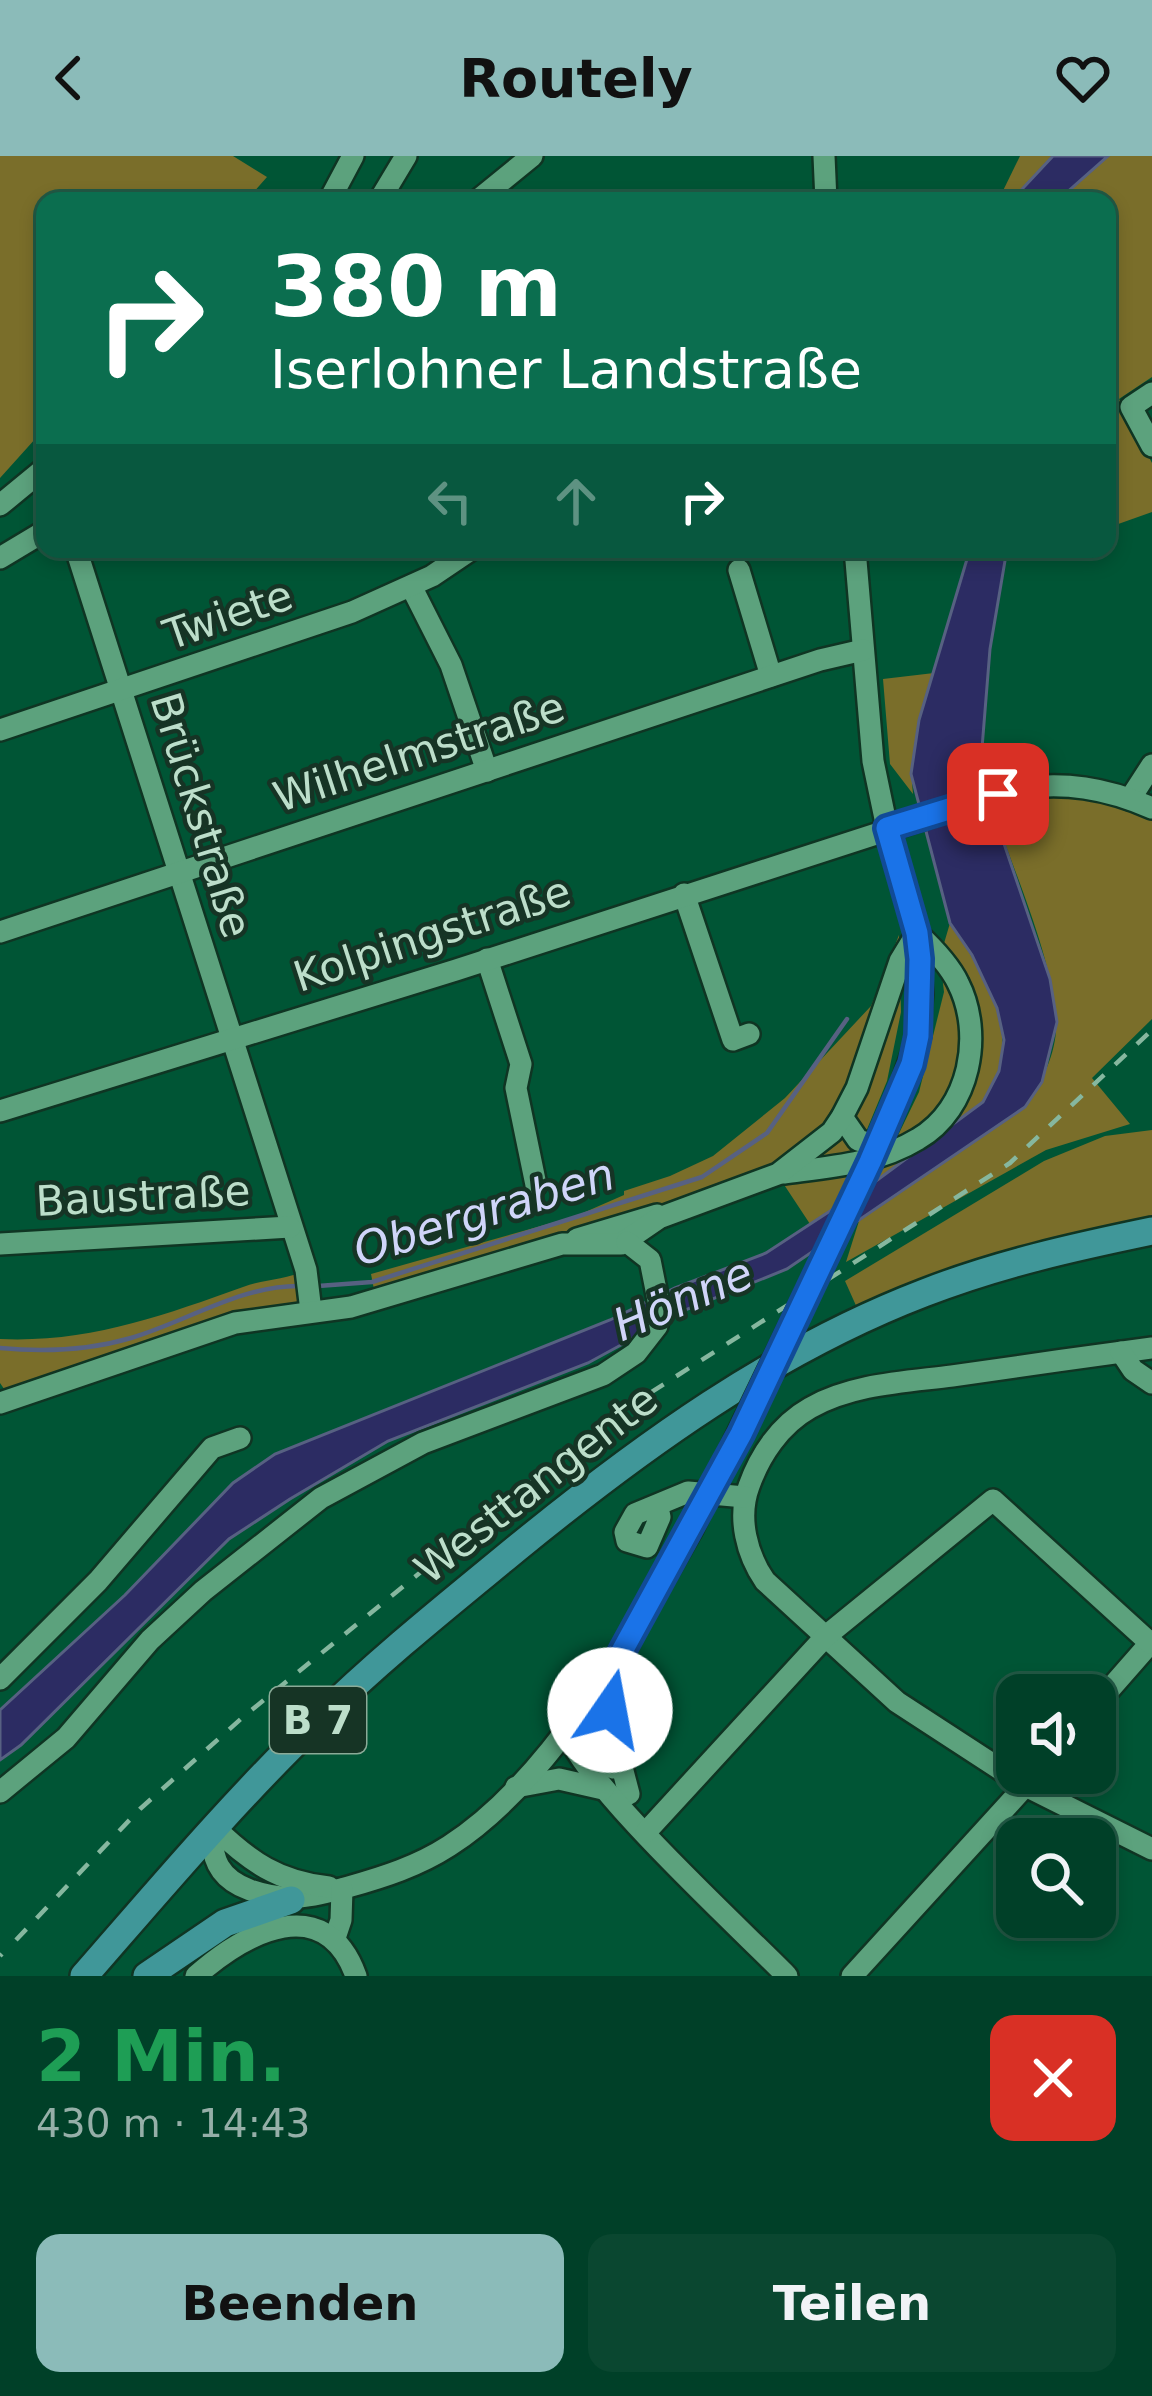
<!DOCTYPE html>
<html lang="de">
<meta charset="utf-8">
<style>
:root{--surface:#004028;--page:#0a4730;--text:#f1f3f6;--muted:#95afa8;--line:#225945;--accent:#8bbbb9}
body{margin:0;font-family:"DejaVu Sans",sans-serif;background:var(--page);color:var(--text);height:100vh;display:flex;flex-direction:column;font-size:45px;white-space:nowrap}
*{box-sizing:border-box;margin:0}
p{font-size:39px;color:var(--muted)}
.icon{flex:none;width:66px;height:66px;fill:none;stroke:currentColor;stroke-width:2;stroke-linecap:round;stroke-linejoin:round}
.map{position:relative;height:1820px;overflow:hidden}
.side{display:flex;flex-direction:column;background:var(--surface);flex:1}
.side>*{flex:none}
.guide{position:absolute;left:36px;top:36px;width:1080px;height:366px;border-radius:24px;box-shadow:0 6px 18px #0003,0 0 0 3px var(--line);background:#0b6e4f;color:#fff;overflow:hidden}
.buttons{position:absolute;left:996px;top:1518px;display:grid;gap:24px}
.buttons a{display:grid;place-items:center;width:120px;height:120px;border-radius:24px;background:var(--surface);box-shadow:0 6px 18px #0003,0 0 0 3px var(--line);font-size:60px}
.pin{position:absolute;display:grid;place-items:center;width:102px;height:102px;color:#fff;margin:-51px;border-radius:24px;box-shadow:0 6px 18px #0006}
.me{position:absolute;width:132px;margin:-66px;rotate:12deg;stroke-linejoin:round;filter:drop-shadow(0 0 9px #0008)}
.turn{display:flex;align-items:center;gap:42px;height:252px;padding:0 36px;font-size:54px}
.turn .icon{width:156px;height:156px;stroke-width:2.5}
.turn b{display:block;font-size:84px;line-height:102px}
.lanes{display:flex;align-items:center;height:114px;padding:0 36px;background:#0003;justify-content:center;gap:60px;direction:ltr}
.lanes .off{opacity:.35}
.round{display:grid;place-items:center;flex:none;width:126px;height:126px;border-radius:24px;background:var(--page)}
.summary{display:flex;align-items:center;justify-content:space-between;height:204px;padding:0 36px}
h1{font-size:72px;font-weight:800;line-height:90px;color:#1e9e55}
.cta{display:flex;gap:24px;margin-top:auto;padding:24px 36px}
.cta a{flex:1;height:138px;border-radius:24px;background:var(--accent);color:#111;font-size:48px;font-weight:800;line-height:138px;text-align:center}
.cta a+a{background:var(--page);color:var(--text)}
header{display:flex;justify-content:space-between;align-items:center;height:156px;padding:0 36px;background:var(--accent);color:#111;font-size:54px;font-weight:800}
.map>svg:first-child{display:block}
.green{fill:#7a6e2a}
.water{fill:#2c2c63;stroke:#576182;stroke-width:3}
.lines{fill:none;stroke-linecap:round;stroke-linejoin:round}
.stream{stroke:#576182;stroke-width:4.5}
.minor-casing{stroke:#0f3523;stroke-width:26}
.major-casing{stroke:#0f3523;stroke-width:32}
.minor{stroke:#5ca27d;stroke-width:21}
.major{stroke:#409799;stroke-width:27}
.rail{stroke:#86b79f;stroke-width:4.5;stroke-dasharray:15 15;stroke-linecap:butt}
.minor-bridge-casing{stroke:#0f3523;stroke-width:26;stroke-linecap:butt}
.minor-bridge{stroke:#5ca27d;stroke-width:21}
.route-casing{stroke:#114b97;stroke-width:30}
.route{stroke:#1a73e8;stroke-width:21}
.labels{text-anchor:middle;dominant-baseline:central;stroke-width:9;stroke-linejoin:round;paint-order:stroke}
.shield{fill:#163425;stroke:#8aab98;stroke-width:3}
.shield-label{font-size:39px;font-weight:bold;fill:#bcdeca}
.street-label{font-size:42px;fill:#bcdeca;stroke:#163425}
.water-label{font-size:45px;font-style:italic;fill:#d0d5f9;stroke:#163425}
</style>
<header><svg class="icon" aria-label="back" viewBox="0 0 24 24"><path d="M15 5l-7 7 7 7"/></svg>Routely<svg class="icon" aria-label="heart" viewBox="0 0 24 24"><path d="M12 20l-8-8c-3-5 5-10 8-4 3-6 11-1 8 4z"/></svg></header>
<div class="map">
<svg width="1152" height="1820" viewBox="0 0 1152 1820">
<rect width="100%" height="100%" fill="#005535"/>
<g class="green">
<polygon points="0,0 233,0 267,21 246,45 45,45 45,272 0,322"/>
<polygon points="1020,0 1053,0 1011,45 998,45"/>
<polygon points="1108,0 1152,0 1152,221 1119,243 1152,307 1152,356 1107,372 1107,45 1057,45"/>
<path d="M934 517C921 557 908 597 913 638L890 608 883 523Z"/>
<path d="M1057 633 1152 658V863L1092 922 1130 968 1046 994 846 1106 859 1065 1025 951C1042 926 1058 895 1056 864 1054 805 1010 705 990 646Z"/>
<path d="M950 767C984 817 1030 890 982 947 955 979 910 1002 876 1025L919 936 944 836 940 801Z"/>
<polygon points="899,779 901,856 887,925 834,1053 810,1068 777,1018 675,1056 654,1047 570,1075 562,1087 376,1144 371,1118 576,1060 624,1039 624,1035 670,1020 713,1000 785,942 871,850"/>
<path d="M1152 974V1061C1048 1076 955 1115 858 1154L845 1125 1044 1005 1105 980Z"/>
<path d="M306 1114 311 1155 11 1243 0 1227V1183C88 1187 162 1160 243 1131 264 1123 286 1124 306 1114Z"/>
</g>
<g class="water">
<polygon points="1053,0 1108,0 1057,45 1011,45"/>
<polygon points="970,393 1007,393 990,493 980,617 1050,823 1057,866 1042,926 1025,951 787,1113 685,1154 588,1207 388,1285 290,1343 229,1383 21,1589 0,1604 0,1554 125,1439 233,1327 275,1298 610,1164 675,1132 766,1097 876,1025 983,946 999,915 1004,884 997,852 972,799 950,767 911,618 919,564"/>
</g>
<g class="lines">
<g class="stream">
<polyline points="318,1130 372,1126 702,1021 767,977 847,863"/>
<path d="M0 1192C42 1196 90 1194 131 1182 186 1166 241 1129 300 1130"/>
</g>
<defs>
<g id="minor">
<polyline points="824,0 826,45"/>
<polyline points="329,45 353,0"/>
<polyline points="379,45 406,0"/>
<polyline points="477,45 532,0"/>
<polyline points="1152,237 1131,251 1152,290"/>
<polyline points="0,349 45,312"/>
<polyline points="76,393 306,1114 311,1155"/>
<polyline points="855,393 873,605 887,672 917,777 922,837 918,880"/>
<polyline points="0,402 45,375"/>
<polyline points="739,414 771,520"/>
<polyline points="411,430 451,509 487,615"/>
<polyline points="0,574 352,456 432,420 472,393"/>
<polyline points="1130,643 1152,609"/>
<polyline points="684,738 733,884 749,878"/>
<polyline points="0,776 820,504 863,494"/>
<polyline points="487,803 521,908 516,932 536,1029"/>
<path d="M0 955 456 814 1015 633C1064 625 1106 632 1152 652"/>
<polyline points="842,961 858,984 892,995"/>
<path d="M784 1017C830 1011 877 1008 918 983 970 953 984 878 958 827 949 808 932 791 917 777"/>
<polyline points="577,1083 657,1059"/>
<polyline points="0,1088 290,1071"/>
<path d="M1152 1192C1085 1201 1019 1210 952 1220 905 1226 852 1228 810 1252 780 1269 760 1299 749 1330 737 1362 747 1399 765 1425L897 1546 1026 1630 1152 1693"/>
<polyline points="1121,1196 1133,1214 1152,1227"/>
<polyline points="0,1247 235,1167 351,1151 562,1088 621,1088 659,1062 778,1018 832,976 842,961 857,932 900,805 917,777"/>
<polyline points="658,1351 660,1361 647,1391 627,1385 625,1376 635,1358 688,1336 745,1341"/>
<polyline points="620,1504 610,1565 629,1638"/>
<polyline points="0,1523 98,1425 212,1292 240,1282"/>
<polyline points="1095,1550 1152,1485"/>
<path d="M566 1572C576 1622 743 1775 787 1820"/>
<polyline points="566,1572 595,1585 613,1612"/>
<polyline points="516,1631 559,1623 603,1633"/>
<polyline points="0,1636 66,1582 150,1484 203,1435 321,1342 423,1287 603,1219 636,1197 657,1170 659,1149 650,1104 627,1086"/>
<path d="M214 1671C209 1703 220 1723 250 1734 287 1747 312 1741 348 1731 384 1721 418 1710 449 1690 552 1624 633 1477 692 1373"/>
<path d="M214 1671C250 1706 279 1726 329 1731"/>
<polyline points="646,1676 826,1480 993,1344 1150,1487"/>
<polyline points="335,1782 341,1764 342,1733"/>
<path d="M196 1820C246 1776 325 1734 356 1820"/>
<polyline points="852,1820 1037,1617"/>
</g>
<g id="major">
<path d="M84 1820C160 1733 234 1645 317 1565 380 1503 449 1448 517 1392 641 1291 773 1195 924 1137 998 1108 1075 1091 1152 1075"/>
<polyline points="147,1820 225,1767 291,1744"/>
</g>
</defs>
<use href="#minor" class="minor-casing"/>
<use href="#major" class="major-casing"/>
<use href="#minor" class="minor"/>
<use href="#major" class="major"/>
<g class="rail">
<polyline points="16,1784 140,1653 243,1561 540,1319 625,1253 1010,1007 1152,874"/>
<polyline points="0,1800 2,1798"/>
</g>
<defs>
<polyline id="minor-bridge" points="692,1373 890,963 918,880"/>
</defs>
<use href="#minor-bridge" class="minor-bridge-casing"/>
<use href="#minor-bridge" class="minor-bridge"/>
</g>
<g class="lines">
<defs>
<polyline id="route" points="610,1554 621,1497 741,1278 870,1006 912,908 918,880 920,803 917,777 887,672 998,638"/>
</defs>
<use href="#route" class="route-casing"/>
<use href="#route" class="route"/>
</g>
<g class="labels">
<rect class="shield" x="270" y="1531" width="96" height="66" rx="9"/>
<g class="shield-label">
<text x="318" y="1564">B 7</text>
</g>
<g class="street-label">
<text transform="translate(228 459) rotate(-19)">Twiete</text>
<text transform="translate(419 596) rotate(-18)">Wilhelmstraße</text>
<text transform="translate(201 659) rotate(73)">Brückstraße</text>
<text transform="translate(432 778) rotate(-18)">Kolpingstraße</text>
<text transform="translate(143 1040) rotate(-3)">Baustraße</text>
<text transform="translate(536 1328) rotate(-38)">Westtangente</text>
</g>
<g class="water-label">
<text transform="translate(484 1056) rotate(-17)">Obergraben</text>
<text transform="translate(683 1143) rotate(-23)">Hönne</text>
</g>
</g>
</svg>
<div class="buttons">
<a><svg class="icon" aria-label="sound" viewBox="0 0 24 24"><path d="M4 9h4l5-4v14l-5-4H4zM17 9q2 3 0 6"/></svg></a>
<a><svg class="icon" aria-label="search" viewBox="0 0 24 24"><circle cx="10" cy="10" r="6"/><path d="M15 15l6 6"/></svg></a>
</div>
<div class="pin" style="left:998px;top:638px;background:#d93025"><svg class="icon" aria-label="arrive" viewBox="0 0 24 24"><path d="M6 21V4h12l-3 4 3 4H6"/></svg></div>
<svg class="me" style="left:610px;top:1554px" viewBox="-20 -20 40 40"><circle r="19" fill="#fff"/><path d="M0-13L10 11 0 6-10 11z" fill="#1a73e8"/></svg>
<div class="guide">
<div class="turn"><svg class="icon" aria-label="right" viewBox="0 0 24 24"><path d="M7 20v-9h11M14 6l5 5-5 5"/></svg><div><b>380 m</b>Iserlohner Landstraße</div></div>
<div class="lanes"><svg class="icon off" aria-label="left" viewBox="0 0 24 24"><path d="M17 20v-9H6M10 6l-5 5 5 5"/></svg><svg class="icon off" aria-label="ahead" viewBox="0 0 24 24"><path d="M12 20V5M6 11l6-6 6 6"/></svg><svg class="icon" aria-label="right" viewBox="0 0 24 24"><path d="M7 20v-9h11M14 6l5 5-5 5"/></svg></div>
</div>
</div>
<section class="side">
<div class="summary"><div><h1>2 Min.</h1><p>430 m · 14:43</p></div><a class="round" style="background:#d93025;color:#fff"><svg class="icon" aria-label="close" viewBox="0 0 24 24"><path d="M6 6l12 12M18 6L6 18"/></svg></a></div>
<div class="cta"><a>Beenden</a><a>Teilen</a></div>
</section>
